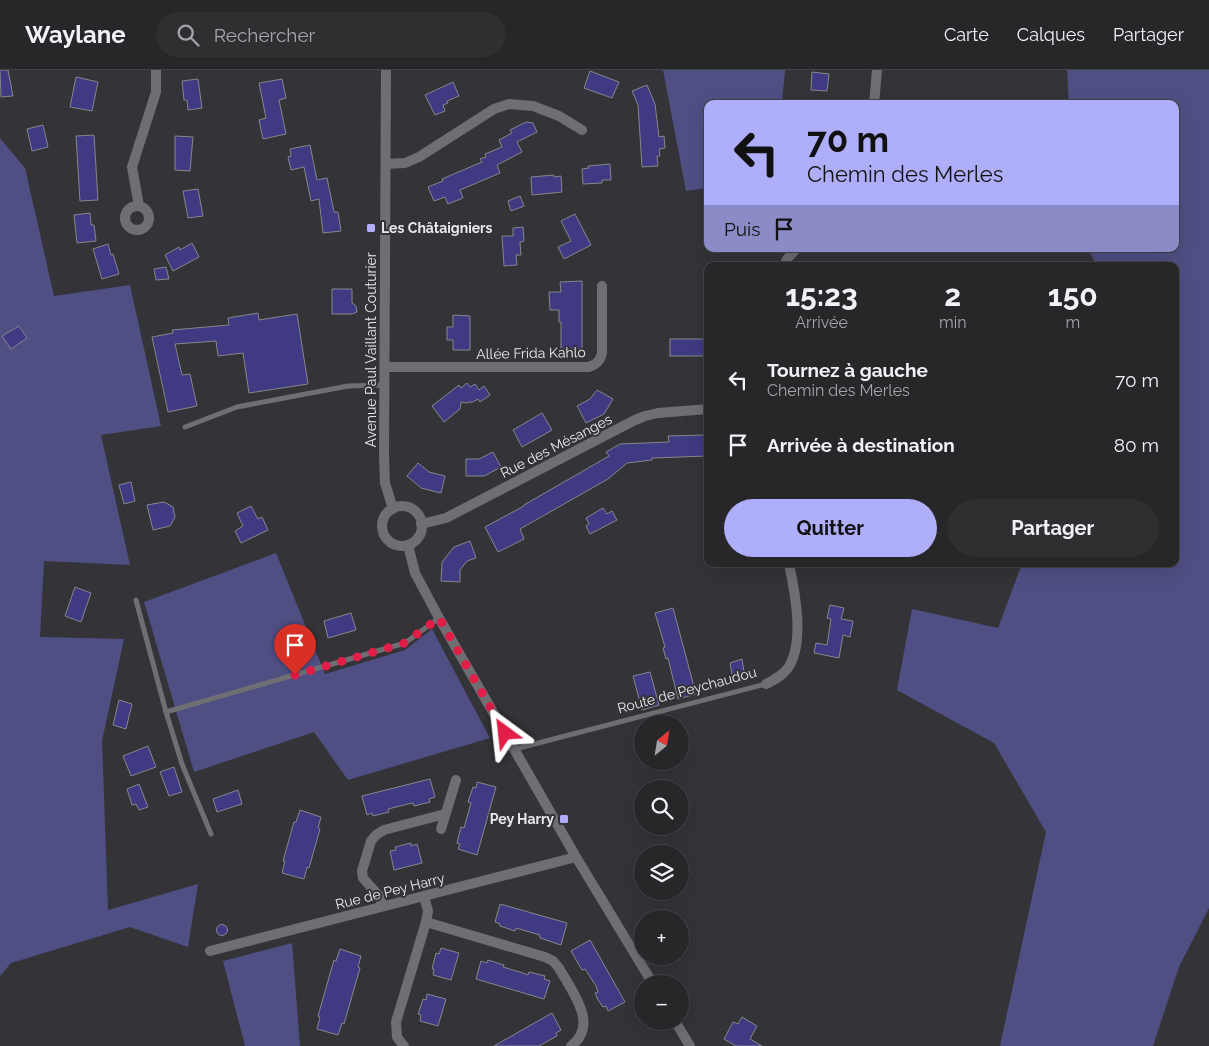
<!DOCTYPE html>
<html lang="fr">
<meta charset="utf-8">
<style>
:root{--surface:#27272a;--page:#2f2f32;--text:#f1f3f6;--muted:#a4a5a8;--line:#434447;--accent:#aeaefb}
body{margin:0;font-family:Raleway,sans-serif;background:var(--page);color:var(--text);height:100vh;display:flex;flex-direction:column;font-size:19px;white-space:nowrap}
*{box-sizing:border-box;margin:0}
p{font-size:16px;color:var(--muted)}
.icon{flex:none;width:28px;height:28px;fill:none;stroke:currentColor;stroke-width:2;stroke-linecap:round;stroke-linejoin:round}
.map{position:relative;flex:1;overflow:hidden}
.details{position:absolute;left:704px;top:192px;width:475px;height:305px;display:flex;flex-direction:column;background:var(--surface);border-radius:10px;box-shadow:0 5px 20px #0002,0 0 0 1px var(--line)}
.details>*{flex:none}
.banner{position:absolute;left:704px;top:30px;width:475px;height:152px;border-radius:10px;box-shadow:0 5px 20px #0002,0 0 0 1px var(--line);background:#aeaefb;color:#111;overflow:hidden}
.needle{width:32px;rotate:30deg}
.controls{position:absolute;left:634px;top:645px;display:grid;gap:10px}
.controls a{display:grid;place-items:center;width:55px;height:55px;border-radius:50%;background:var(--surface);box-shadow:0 5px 20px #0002,0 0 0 1px var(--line);font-size:25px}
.pin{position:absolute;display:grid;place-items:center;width:42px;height:42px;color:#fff;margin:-51px -21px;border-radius:50% 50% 50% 0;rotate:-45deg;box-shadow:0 0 5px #0007}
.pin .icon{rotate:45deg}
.me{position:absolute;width:55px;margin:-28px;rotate:330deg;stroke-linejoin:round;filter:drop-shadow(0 0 4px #0008)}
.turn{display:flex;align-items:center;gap:18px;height:105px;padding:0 20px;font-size:22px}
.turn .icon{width:65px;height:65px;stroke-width:2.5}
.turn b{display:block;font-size:35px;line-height:42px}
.then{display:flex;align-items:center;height:48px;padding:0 20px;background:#0003;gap:10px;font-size:19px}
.eta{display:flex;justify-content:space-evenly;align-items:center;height:85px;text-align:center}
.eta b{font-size:30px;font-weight:700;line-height:35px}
.action{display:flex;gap:10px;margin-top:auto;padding:10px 20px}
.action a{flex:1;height:58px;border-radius:30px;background:var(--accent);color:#111;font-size:20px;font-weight:700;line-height:58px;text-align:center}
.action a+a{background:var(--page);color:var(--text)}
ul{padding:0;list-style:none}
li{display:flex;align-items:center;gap:15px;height:65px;padding:0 20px}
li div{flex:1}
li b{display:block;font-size:19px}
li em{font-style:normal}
header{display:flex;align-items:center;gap:30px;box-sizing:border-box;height:70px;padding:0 25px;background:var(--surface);border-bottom:1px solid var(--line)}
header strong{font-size:24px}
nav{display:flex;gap:28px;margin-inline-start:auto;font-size:18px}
.search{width:350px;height:45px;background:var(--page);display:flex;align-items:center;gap:12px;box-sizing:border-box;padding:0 18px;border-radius:28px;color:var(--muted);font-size:19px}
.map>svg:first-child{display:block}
.green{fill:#504f84}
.building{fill:#403a83;stroke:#86868b}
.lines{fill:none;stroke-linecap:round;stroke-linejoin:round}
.service{stroke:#6e6e73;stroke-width:5}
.minor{stroke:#6e6e73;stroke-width:10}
.route{stroke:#e11d48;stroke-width:9;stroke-dasharray:0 16.2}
.poi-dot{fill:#aeaefb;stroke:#343438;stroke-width:2}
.labels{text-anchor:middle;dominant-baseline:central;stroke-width:4;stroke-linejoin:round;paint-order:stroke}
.poi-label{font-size:14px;font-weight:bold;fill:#eaeaed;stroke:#343438;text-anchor:start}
.street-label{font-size:14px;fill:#eaeaed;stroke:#343438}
</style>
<header>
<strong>Waylane</strong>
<div class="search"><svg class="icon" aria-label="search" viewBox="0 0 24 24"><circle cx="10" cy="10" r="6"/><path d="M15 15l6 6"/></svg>Rechercher</div>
<nav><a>Carte</a><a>Calques</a><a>Partager</a></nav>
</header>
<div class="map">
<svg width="1209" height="976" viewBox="0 0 1209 976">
<rect width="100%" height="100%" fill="#343438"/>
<g class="green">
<polygon points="663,0 785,0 782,34 708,34 707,118 686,121"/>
<polygon points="1067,0 1209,0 1209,838 1179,897 1153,976 1000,976 1046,762 994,673 897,620 912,539 998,558 1022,494 1175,494 1175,196 1097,196 1088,179 1175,179 1175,34 1069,34"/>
<polygon points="0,68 25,98 54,226 130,215 161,356 101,365 130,495 44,491 40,567 124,569 102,671 108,840 198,814 188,877 130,857 11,893 0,906"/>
<polygon points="276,483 325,604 405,580 432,559 490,668 348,710 314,662 194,702 144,532"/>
<polygon points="292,873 300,976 245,976 223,891"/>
</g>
<g class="building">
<polygon points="0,0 8,0 13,26 1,27"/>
<polygon points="590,1 619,12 612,28 584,18"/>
<polygon points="812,2 829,4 827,21 811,20"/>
<polygon points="76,7 98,12 92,41 70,37"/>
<polygon points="198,9 202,38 188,40 187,30 184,30 182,11"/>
<polygon points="282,9 286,28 279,30 286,64 263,69 259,50 266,48 259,13"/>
<polygon points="453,12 459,26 447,31 448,33 443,35 445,41 435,45 425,25"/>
<polygon points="647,15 655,34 659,67 664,66 665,78 659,79 660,86 657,86 658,96 642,97 638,35 632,21"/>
<polygon points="526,52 533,53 537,62 517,72 522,82 497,95 500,103 460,120 463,128 448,134 445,127 434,131 428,117 443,111 442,109 482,92 480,89 486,87 485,84 502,77 499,70 512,63 510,60"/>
<polygon points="43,55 48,77 32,81 27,59"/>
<polygon points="94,65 98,130 80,131 76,66"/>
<polygon points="175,66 193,67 190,101 175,100"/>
<polygon points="310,75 317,110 327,108 334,142 338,142 341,161 323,163 319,129 311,131 304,97 291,100 288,87 291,86 290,79"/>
<polygon points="610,94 611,110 602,110 602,113 583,114 582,99 589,98 588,96"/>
<polygon points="554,105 554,107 561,106 562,122 532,125 531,107"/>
<polygon points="198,119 203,146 188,148 183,121"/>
<polygon points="520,126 524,136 511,141 508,131"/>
<polygon points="90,143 91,155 94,155 96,171 77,173 74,145"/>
<polygon points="575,144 591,175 564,189 558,177 571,171 561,151"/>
<polygon points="523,157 524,171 520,172 521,185 516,185 517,195 504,196 502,166 513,166 513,158"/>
<polygon points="192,173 199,187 173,201 165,185 179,177 180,180"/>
<polygon points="108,174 111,185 113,184 119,204 102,209 93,179"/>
<polygon points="166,197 169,209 156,210 154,199"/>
<polygon points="582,211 582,279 561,279 561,252 559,252 559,240 550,240 549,222 561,222 560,212"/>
<polygon points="332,219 352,219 352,233 356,236 357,242 352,244 332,244"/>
<polygon points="258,243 259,250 297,244 308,314 249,323 243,283 218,286 216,271 175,274 182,305 190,304 197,336 168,342 152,267 173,263 172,260 229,255 228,248"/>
<polygon points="453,245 470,246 470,280 453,280 453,270 447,270 447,257 453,257"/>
<polygon points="19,256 27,268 11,279 2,266"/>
<rect x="670" y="269" width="38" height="17"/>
<polygon points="467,313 470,317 475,314 479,320 484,316 490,325 480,332 478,329 471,333 470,331 468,333 461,332 460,339 444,352 432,336 459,315 461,318"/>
<polygon points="597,320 613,329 604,344 586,353 577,336 590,329"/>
<polygon points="542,343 552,360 522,377 513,360"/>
<polygon points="706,365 707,386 652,388 652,390 627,393 608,409 520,459 524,469 498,482 485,457 524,436 524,435 609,386 606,382 620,374 669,372 668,366"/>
<polygon points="493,382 501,397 484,406 466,406 466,389 479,389"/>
<polygon points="418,393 429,402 445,406 441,423 421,418 407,406"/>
<polygon points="131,412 135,431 124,434 119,415"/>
<polygon points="164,432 173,437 175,447 170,456 153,460 147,435"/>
<polygon points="251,436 258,449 262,447 268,460 241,473 235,461 243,456 237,443"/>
<polygon points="603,438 607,444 612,441 617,450 590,464 586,456 589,454 586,448"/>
<polygon points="470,471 476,488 467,491 460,500 460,512 441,511 442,492 454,477"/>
<polygon points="75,517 91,523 81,552 65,546"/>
<polygon points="830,535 844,538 841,549 853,551 850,567 843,565 839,588 814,583 816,573 827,575 831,549 827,548"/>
<polygon points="673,538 696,624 678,629 668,588 666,589 663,578 665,577 655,543"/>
<polygon points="351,543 356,560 328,568 324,551"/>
<polygon points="742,589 744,602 732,605 730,593"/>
<polygon points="650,602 659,635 642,640 633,606"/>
<polygon points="119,630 132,634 126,659 113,655"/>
<polygon points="148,676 156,697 131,706 123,686"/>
<polygon points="174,697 182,722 169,726 160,702"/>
<polygon points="430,709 435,727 429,729 430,732 414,736 413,733 408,734 388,739 389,742 373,746 372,743 367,745 362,726"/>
<polygon points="477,712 496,717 477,785 458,779 460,774 457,773 461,757 464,758 471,733 468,732 473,717 476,718"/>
<polygon points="139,714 148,737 139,740 136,734 132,735 127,719"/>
<polygon points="238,720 242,734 217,742 213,729"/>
<polygon points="300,740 321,747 318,758 320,759 309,798 307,797 304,809 282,803 285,791 283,791 294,752 296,752"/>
<polygon points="411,773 411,776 417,774 422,793 394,800 390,781 396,780 395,777"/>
<polygon points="500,834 567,853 561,875 540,868 540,865 516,858 515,861 500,856 500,854 495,852"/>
<circle cx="222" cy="860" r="5.5"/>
<polygon points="590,870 625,932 608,941 606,936 603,937 598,930 595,923 598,922 596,916 585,899 582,900 571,881"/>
<polygon points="441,878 459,883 451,910 433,905 434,899 432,899 436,883 439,884"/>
<polygon points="340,879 361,886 358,897 360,898 344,954 342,953 338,965 317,959 320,947 318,946 334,890 336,891"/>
<polygon points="488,890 504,895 503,897 523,903 528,905 529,902 545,906 544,909 550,911 544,929 476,909 481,891 487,893"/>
<polygon points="427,924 446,929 438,956 420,951 421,945 418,944 423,929 426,930"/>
<polygon points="552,943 561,960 556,963 557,966 539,976 494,976"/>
<polygon points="742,947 757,956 750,969 762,976 736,976 724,969 733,952 738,954"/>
</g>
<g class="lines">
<g class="service">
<polyline points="185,357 237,337 348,316 385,315"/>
<polyline points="136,530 166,642 182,694 211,764"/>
<polyline points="166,642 405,573 439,548"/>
<polyline points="515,679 766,614"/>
</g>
<g class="minor">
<polyline points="386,0 384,385 385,413 393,439"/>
<polyline points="874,34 877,0"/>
<polyline points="386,94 405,93 419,87 494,39 509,34 533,36 559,46 582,60"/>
<circle cx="137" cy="148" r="12"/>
<polyline points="139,136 132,97 156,22 156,0"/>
<polyline points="784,196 787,189 796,179"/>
<path d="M385 297H589C597 294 600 291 602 283V216"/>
<circle cx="402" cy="456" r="20"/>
<polyline points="421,454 446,448 635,350 645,346 658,343 708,339"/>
<polyline points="408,475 415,503 439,548 576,787 653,914"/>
<path d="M766 614C774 610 782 606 788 598 805 573 795 522 789 494"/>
<polyline points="441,759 456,710"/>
<polyline points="383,836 379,826 363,808 362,801 371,771 376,765 384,760 445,744"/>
<path d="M426 852 545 887 553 891 559 898C571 920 600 955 571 976"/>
<polyline points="210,881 576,787"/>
<polyline points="675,951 690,976"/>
<polyline points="404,976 397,967 396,952 426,852 428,841 424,826"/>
</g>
</g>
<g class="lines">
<polyline class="route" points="295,605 405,573 439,548 505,663"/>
</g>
<g class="poi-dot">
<rect x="366" y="153" width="10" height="10" rx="2.5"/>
<rect x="559" y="744" width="10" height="10" rx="2.5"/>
</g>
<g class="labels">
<g class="poi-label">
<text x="381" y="158">Les Châtaigniers</text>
<text x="554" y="749" text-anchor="end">Pey Harry</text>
</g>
<g class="street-label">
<text transform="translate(371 280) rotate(-90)">Avenue Paul Vaillant Couturier</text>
<text transform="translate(531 283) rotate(-1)">Allée Frida Kahlo</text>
<text transform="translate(556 376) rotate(-27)">Rue des Mésanges</text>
<text transform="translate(687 620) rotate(-15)">Route de Peychaudou</text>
<text transform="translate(390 821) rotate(-14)">Rue de Pey Harry</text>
</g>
</g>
</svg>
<div class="controls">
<a><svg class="needle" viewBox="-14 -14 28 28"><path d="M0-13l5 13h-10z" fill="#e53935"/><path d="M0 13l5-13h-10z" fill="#a4a5a8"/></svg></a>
<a><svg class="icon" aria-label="search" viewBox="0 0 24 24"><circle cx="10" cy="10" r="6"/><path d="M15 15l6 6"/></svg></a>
<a><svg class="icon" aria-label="layers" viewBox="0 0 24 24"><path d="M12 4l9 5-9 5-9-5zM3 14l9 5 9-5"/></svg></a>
<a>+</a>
<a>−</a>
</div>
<div class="pin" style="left:295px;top:605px;background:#d93025"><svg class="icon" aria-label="arrive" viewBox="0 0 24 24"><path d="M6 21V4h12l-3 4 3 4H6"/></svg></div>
<svg class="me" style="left:505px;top:663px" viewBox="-20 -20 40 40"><path d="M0-17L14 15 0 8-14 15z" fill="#e11d48" stroke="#fff" stroke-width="4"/></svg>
<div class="banner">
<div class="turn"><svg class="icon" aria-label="left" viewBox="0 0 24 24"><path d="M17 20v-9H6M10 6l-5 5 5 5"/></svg><div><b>70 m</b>Chemin des Merles</div></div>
<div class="then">Puis<svg class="icon" aria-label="arrive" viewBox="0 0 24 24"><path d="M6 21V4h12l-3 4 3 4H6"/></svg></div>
</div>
<section class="details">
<div class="eta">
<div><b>15:23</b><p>Arrivée</p></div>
<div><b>2</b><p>min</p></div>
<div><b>150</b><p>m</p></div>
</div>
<ul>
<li><svg class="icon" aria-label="left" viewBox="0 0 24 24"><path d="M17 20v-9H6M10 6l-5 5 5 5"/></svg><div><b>Tournez à gauche</b><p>Chemin des Merles</p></div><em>70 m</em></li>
<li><svg class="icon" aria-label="arrive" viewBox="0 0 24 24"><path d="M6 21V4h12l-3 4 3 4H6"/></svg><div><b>Arrivée à destination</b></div><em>80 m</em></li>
</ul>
<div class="action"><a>Quitter</a><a>Partager</a></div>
</section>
</div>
